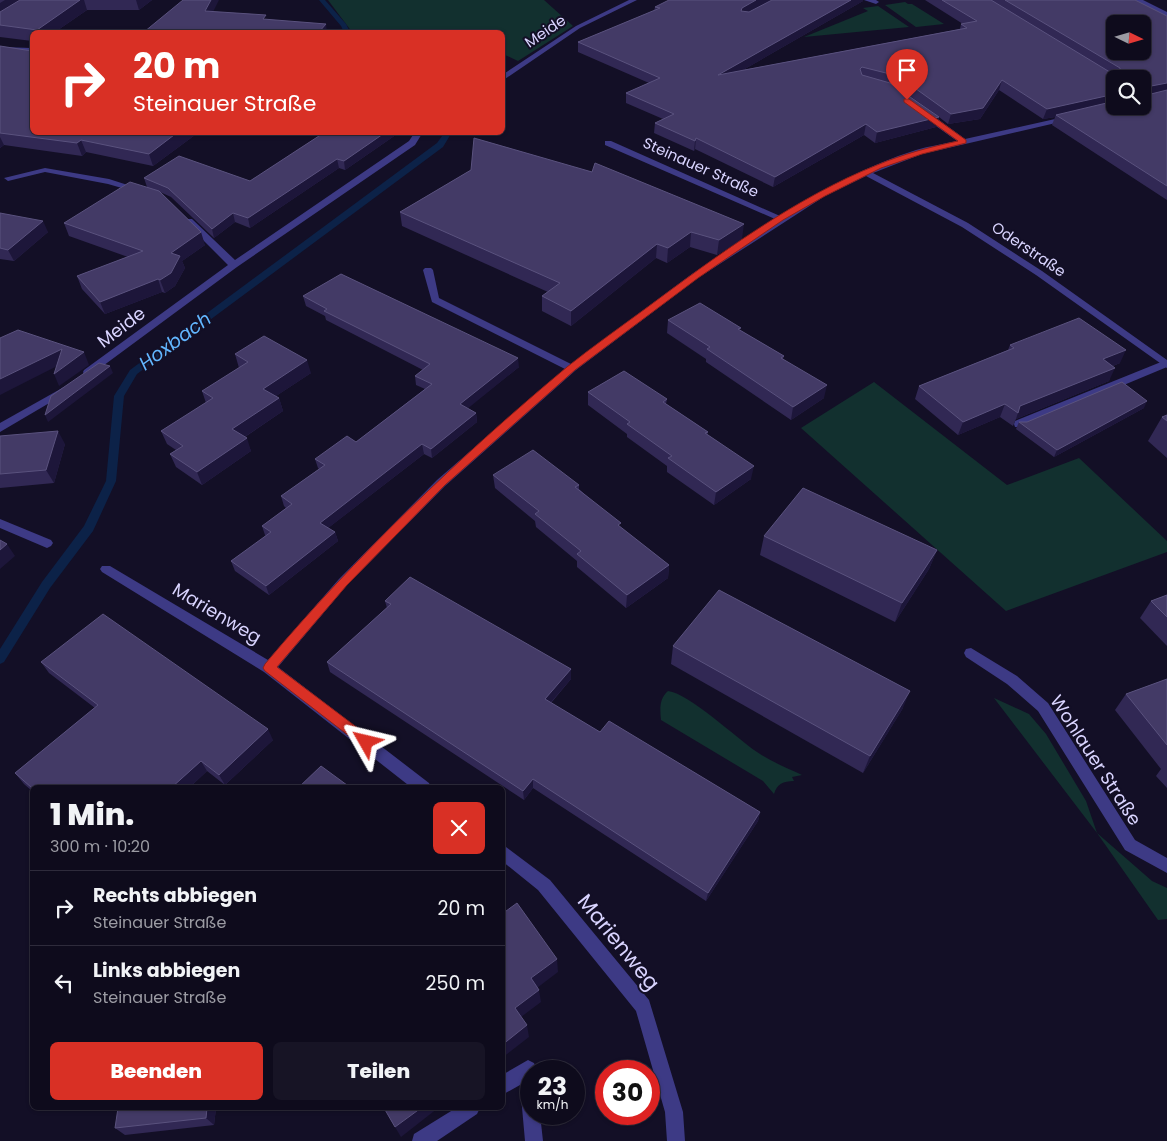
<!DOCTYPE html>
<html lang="de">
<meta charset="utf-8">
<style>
:root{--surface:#0e0b1c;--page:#171425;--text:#f1f3f6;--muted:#9b9ba3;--line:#2e2b3b;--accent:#d93025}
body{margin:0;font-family:Poppins,sans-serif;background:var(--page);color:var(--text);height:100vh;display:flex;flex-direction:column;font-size:19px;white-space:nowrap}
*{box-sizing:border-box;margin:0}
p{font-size:16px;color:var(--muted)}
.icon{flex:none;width:28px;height:28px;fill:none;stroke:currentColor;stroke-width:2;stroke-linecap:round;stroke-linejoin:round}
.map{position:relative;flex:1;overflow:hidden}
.side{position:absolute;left:30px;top:785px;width:475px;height:325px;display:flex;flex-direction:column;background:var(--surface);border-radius:8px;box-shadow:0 1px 4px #0004,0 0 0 1px var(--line)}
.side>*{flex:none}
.hud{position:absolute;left:30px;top:30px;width:475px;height:105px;border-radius:8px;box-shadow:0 1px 4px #0004,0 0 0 1px var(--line);background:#d93025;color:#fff;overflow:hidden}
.needle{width:32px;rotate:95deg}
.controls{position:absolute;left:1106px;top:15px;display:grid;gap:10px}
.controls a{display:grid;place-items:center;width:45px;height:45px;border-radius:8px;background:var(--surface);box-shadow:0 1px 4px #0004,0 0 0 1px var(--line);font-size:25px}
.speed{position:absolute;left:520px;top:1060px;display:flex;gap:10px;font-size:25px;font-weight:700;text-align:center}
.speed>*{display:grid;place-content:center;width:65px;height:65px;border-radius:50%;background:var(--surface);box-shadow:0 1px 4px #0004,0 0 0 1px var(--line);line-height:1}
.speed small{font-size:12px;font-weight:400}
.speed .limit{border:8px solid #d22;background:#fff;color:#111}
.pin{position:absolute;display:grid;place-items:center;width:42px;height:42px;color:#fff;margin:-51px -21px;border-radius:50% 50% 50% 0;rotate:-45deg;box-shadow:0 0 5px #0007}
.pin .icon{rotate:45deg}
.me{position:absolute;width:55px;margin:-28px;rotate:307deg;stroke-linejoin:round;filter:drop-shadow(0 0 4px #0008)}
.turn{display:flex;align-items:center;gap:18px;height:105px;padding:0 20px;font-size:22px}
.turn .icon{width:65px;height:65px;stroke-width:2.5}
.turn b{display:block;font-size:35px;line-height:42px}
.round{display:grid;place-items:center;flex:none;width:52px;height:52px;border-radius:8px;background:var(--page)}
.headline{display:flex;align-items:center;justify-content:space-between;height:85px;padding:0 20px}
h1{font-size:30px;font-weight:800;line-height:38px}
.action{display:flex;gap:10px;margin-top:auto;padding:10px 20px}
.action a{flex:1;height:58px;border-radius:8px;background:var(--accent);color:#fff;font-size:20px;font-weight:800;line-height:58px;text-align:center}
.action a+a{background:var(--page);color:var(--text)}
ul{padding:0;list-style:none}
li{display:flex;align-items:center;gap:15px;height:75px;padding:0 20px;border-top:1px solid var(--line)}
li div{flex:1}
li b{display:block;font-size:19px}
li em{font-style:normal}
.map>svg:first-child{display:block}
.green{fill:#12302f}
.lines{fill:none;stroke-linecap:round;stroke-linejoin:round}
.stream{fill:#0c2248;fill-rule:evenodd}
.service{fill:#3d3a85;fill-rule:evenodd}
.minor{fill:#3d3a85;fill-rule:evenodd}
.wall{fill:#312854;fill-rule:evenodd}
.shaded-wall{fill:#1d163a}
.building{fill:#433a66;stroke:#5a527e;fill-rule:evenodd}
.route{fill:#d93025;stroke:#8d1f18}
.labels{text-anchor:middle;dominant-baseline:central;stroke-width:4;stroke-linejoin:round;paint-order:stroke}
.far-street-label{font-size:15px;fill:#d9d4ff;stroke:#130f26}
.street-label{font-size:18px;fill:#d9d4ff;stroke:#130f26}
.water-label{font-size:19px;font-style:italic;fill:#62b6ff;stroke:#130f26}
.near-street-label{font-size:21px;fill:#d9d4ff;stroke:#130f26}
</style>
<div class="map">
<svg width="1167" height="1141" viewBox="0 0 1167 1141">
<rect width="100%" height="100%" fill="#130f26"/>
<g class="green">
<polygon points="328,0 544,0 573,26 518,61 503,54 502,32 352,32"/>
<polygon points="905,2 908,4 912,4 944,24 916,27 885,5"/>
<polygon points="878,6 909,27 804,37 868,11 863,8"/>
<polygon points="874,382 1007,485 1079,458 1167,541 1167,552 1006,611 801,428"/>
<path d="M668 691C690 694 735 737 757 752 770 761 787 768 802 775L792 777 794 781C783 781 777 784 774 794L763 781 661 720C660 709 659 699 668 691Z"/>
<polygon points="994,698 1029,714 1046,734 1086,801 1097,833 1152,881 1167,888 1167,919 1158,920 1097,833"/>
</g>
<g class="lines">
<g class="stream">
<polygon points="319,0 325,0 346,24 350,32 344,32 341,26"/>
<polygon points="445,132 452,132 443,147 137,374 124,396 116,481 93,531 50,588 4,662 0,664 0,649 42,582 84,526 106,481 114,396 130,370 437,143"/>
</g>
<g class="service">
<polygon points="1167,361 1167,367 1023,427 1015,427 1014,424 1015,421 1161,362"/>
<polygon points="528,1060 534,1063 537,1071 531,1071 531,1114 540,1114 543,1141 525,1141 520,1085 502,1095 502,1075"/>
<polygon points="456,1108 480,1108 477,1114 437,1141 412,1141 414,1134"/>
</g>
<g class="minor">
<polygon points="629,0 637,0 580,28 502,81 502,75 576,26"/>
<polygon points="864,0 876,0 879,2 876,4"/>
<polygon points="1135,0 1143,0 1167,12 1167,17"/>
<polygon points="0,47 32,48 32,52 0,51"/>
<path d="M922 112H928L965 139 1073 115V119L922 154 873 173 968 223 1042 271 1167 360V368L1036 275 962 227 866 176 825 196 698 278 576 370 445 486 347 585 278 667 429 783 431 788H412L264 672 102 572 100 569 102 566H110L268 660 339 579 437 480 565 369 432 302 423 270 425 268H431L433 270 439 298 571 364 692 274 775 219 605 145V141H611L780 216C823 190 868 165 916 150 929 146 944 144 957 141L922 116Z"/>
<polygon points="415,132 423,132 415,145 237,267 92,374 84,374 83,372 84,370 228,265 186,223 186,219 192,219 235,260 409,141"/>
<polygon points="45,168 109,179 143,190 139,193 108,184 45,172 8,181 4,178"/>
<polygon points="64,387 69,390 68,392 0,432 0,423"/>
<polygon points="0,519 51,540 53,543 51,546 47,548 0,528"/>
<polygon points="971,648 1017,676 1048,703 1135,840 1167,858 1167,873 1125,850 1038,711 1007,684 966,657 964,653 966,649"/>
<polygon points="502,844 550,880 649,1000 683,1112 685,1141 667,1141 665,1112 636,1011 538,890 502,861"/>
</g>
</g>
<g class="wall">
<polygon points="0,0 152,0 139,10 87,10 55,32 32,32 32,41 0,37"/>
<path d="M925 0H1135L1167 16V200L1052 125 1055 117 1043 119 999 90 980 119 948 124 939 117 936 127 875 143 864 135 773 187 695 149 694 151 654 133 655 123 663 119 626 103V93L649 83 578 52V42L654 11 655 7 863 1 743 70 960 29 961 24H963ZM1115 79 1142 106H1115ZM894 85 896 86 938 116Z"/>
<polygon points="0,46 199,132 153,166 86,152 82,156 4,145 0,148"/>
<polygon points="325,132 400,132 345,170 339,168 250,228 235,222 214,238 171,197 160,192 205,245 182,261 185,268 175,286 165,293 162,292 105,314 82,289 77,276 128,257 69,236 64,223 147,187 144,178 250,181"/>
<polygon points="471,170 742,239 717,255 690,247 667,263 656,258 571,326 542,311 542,296 548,292 402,226 400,212"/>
<polygon points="0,213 48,232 14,261 0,259"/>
<polygon points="303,296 519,367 467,408 476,413 477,422 432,458 424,454 328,528 335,532 338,541 269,595 235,571 231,561 266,536 265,535 262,526 286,508 284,506 281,496 319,469 318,468 315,459 356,442 425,389 416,385 415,376 423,370 326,320 325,316 306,306"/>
<polygon points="668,320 741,331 784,356 783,359 824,398 791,420 706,362 706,359 667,333"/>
<polygon points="1010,345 1120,363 1113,366 1109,381 1016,419 1013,426 1000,417 958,435 915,399 919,386 1008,350"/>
<polygon points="235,354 311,373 276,396 279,398 283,411 245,437 251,451 202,485 176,467 170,454 176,450 167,444 161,431 206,403 202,391 239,368"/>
<polygon points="588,392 667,399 666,404 708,432 707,435 751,479 714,505 667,472 667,466 627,437 627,434 588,405"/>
<polygon points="1144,408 1054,457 1016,429 1019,422 1027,422"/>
<polygon points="1167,415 1167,458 1148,441 1162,417"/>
<polygon points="0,436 65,444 54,483 0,488"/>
<polygon points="493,475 579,485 579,489 621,528 669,565 668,578 626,608 577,567 577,561 536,527 535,521 495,488"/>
<polygon points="764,536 937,550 929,569 895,622 760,555"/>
<polygon points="1167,595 1167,646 1140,618 1151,601"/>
<polygon points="385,601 571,669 571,679 551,703 600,732 760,812 758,821 706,901 533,788 524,800 330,672 327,662 387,608"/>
<polygon points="673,646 903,708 863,773 671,664"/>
<polygon points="41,662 273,740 225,785 207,771 189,788 32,788 32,791 24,784 15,773 95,708 49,673"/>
<polygon points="1167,679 1167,788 1156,776 1161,769 1115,710 1126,694"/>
<polygon points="216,1108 214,1125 125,1135 115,1128"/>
</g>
<g class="shaded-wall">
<polygon points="5,0 28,0 0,18 0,3"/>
<polygon points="80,0 84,0 87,10 55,32 38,32 37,30"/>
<polygon points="136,0 152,0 139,10"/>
<polygon points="211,0 219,0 208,22 205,11"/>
<polygon points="756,0 772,0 741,17 742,8"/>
<polygon points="851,0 863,0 863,1 717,85 718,75"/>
<polygon points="326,24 327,32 319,32"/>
<polygon points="1002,80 999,90 980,119 948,124 951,114"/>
<polygon points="1167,83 1167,91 1142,97 1146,87"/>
<polygon points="1115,94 1115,102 1056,115 1055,117 1043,119 1047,109"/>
<polygon points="939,117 936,127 875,143 877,132"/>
<polygon points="866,124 864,135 773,187 775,177"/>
<polygon points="178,132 199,132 153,166 149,154"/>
<polygon points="386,132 400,132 345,170 344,161"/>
<polygon points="0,137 4,145 0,148"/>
<polygon points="696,138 695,149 694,151 695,141"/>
<polygon points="81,140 86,152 82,156 77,143"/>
<polygon points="337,159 339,168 250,228 248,218"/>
<polygon points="233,213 235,222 214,238 212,229"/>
<polygon points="43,221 48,232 14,261 8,250"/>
<polygon points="744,224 742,239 717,255 719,240"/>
<polygon points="201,232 205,245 182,261 185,268 175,286 165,293 160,280 171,253"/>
<polygon points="691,232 690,247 667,263 668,248"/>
<polygon points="657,244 656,258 571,326 571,311"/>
<polygon points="158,279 162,292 105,314 100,302"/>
<polygon points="62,349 67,361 0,395 0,379"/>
<polygon points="1126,350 1120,363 1097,372 1103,359"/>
<polygon points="84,352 89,365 59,386 54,374"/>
<polygon points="518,358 519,367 461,414 460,404"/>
<polygon points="307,360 311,373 267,402 263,389"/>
<polygon points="110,366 113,373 48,422 45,415"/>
<polygon points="1115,368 1109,381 1016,419 1020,406"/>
<polygon points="827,385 824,398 791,420 793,407"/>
<polygon points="279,398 283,411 237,442 232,429"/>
<polygon points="1147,401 1144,408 1054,457 1057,450"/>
<polygon points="1005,404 1000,417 958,435 963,422"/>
<polygon points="476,413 477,422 432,458 431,449"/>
<polygon points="58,431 65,444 54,483 46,470"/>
<polygon points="247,438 251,451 202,485 197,472"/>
<polygon points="422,444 424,454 323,532 320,523"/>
<polygon points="754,466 751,479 714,505 716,492"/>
<polygon points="335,532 338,541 269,595 266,586"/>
<polygon points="7,544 15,556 0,569 0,550"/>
<polygon points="937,550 929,569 895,622 902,603"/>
<polygon points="669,565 668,578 626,608 627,595"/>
<polygon points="571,669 571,679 545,709 545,699"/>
<polygon points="910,691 903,708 863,773 870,756"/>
<polygon points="268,729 273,740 225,785 219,775"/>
<polygon points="201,761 207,771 189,788 171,788"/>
<polygon points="533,779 533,788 524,800 523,791"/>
<polygon points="760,812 758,821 706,901 708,893"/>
<polygon points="557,959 558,972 533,991 531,978"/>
<polygon points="539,990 541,1002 517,1020 515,1008"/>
<polygon points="527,1025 529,1037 502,1058 502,1045"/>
<polygon points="207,1108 216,1108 214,1125 206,1118"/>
<polygon points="421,1108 438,1108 401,1137 395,1127"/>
</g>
<g class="building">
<polygon points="20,0 80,0 37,30 0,25 0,12"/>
<polygon points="183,0 211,0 205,11 266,15 263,19 326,24 319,32 144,32"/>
<path d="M669 0H756L742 8 741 11 749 12 772 0H851L718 75 967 28 961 24 977 21 942 0H991L1118 77 1120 76V68L1005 0H1135L1167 16V83L1146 87 1144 93 1147 95 1167 90V186L1056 115 1115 101V106H1142V79H1115V94L1047 109 1002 80 983 108 951 114 898 76 862 67 860 69 862 75 890 83 939 117 877 132 866 124 775 177 696 138 695 141 655 123 674 114 626 93 660 78 578 42 660 8 655 7ZM1115 24H1142V51H1115Z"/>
<polygon points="0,46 32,51 32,132 178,132 149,154 81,140 77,143 0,133"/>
<polygon points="325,132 386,132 344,161 337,159 248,218 233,213 212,229 168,188 144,178 179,156 250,181"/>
<polygon points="474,138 592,172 595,163 744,224 719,240 691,232 668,248 657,244 571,311 542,296 560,283 400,212 471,170"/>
<polygon points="130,182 159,191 201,232 171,253 180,256 171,273 160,280 158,279 100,302 77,276 143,251 64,223"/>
<polygon points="0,213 43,221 8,250 0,248"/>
<polygon points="341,274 518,358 460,404 476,413 431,449 422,444 320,523 335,532 266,586 231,561 271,532 262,526 292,504 281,496 325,465 315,459 347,436 356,442 432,384 415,376 430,364 324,311 327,309 303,296"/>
<polygon points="700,303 741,328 738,329 784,356 781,358 827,385 793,407 707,349 710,347 668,320"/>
<polygon points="1079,318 1126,350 1103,359 1115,368 1020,406 1018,413 1005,404 963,422 919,386 1014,348 1010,345"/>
<polygon points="18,330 84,352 54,374 62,349 0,379 0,338"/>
<polygon points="264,336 307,360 263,389 279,398 232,429 247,438 197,472 170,454 183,446 161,431 213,398 202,391 248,362 235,354"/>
<polygon points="99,363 110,366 45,415 51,396"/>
<polygon points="624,371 667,399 663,402 708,432 705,433 754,466 716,492 668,458 672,456 627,424 630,422 588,392"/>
<polygon points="1122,382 1147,401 1057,450 1019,422 1027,422"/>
<polygon points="1167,415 1167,421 1162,417"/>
<polygon points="58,431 46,470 0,474 0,436"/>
<polygon points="533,450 579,485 575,487 621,523 618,525 669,565 627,595 577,554 581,551 535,514 539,511 493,475"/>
<polygon points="803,488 937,550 902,603 764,536"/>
<polygon points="0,540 7,544 0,550"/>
<polygon points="410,577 571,669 545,699 600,732 609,721 760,812 708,893 533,779 523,791 327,662 391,604 385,601"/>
<polygon points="719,590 910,691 870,756 673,646"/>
<polygon points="1167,595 1167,617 1151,601"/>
<polygon points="103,614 268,729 219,775 201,761 171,788 32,788 15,773 98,705 41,662"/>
<polygon points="1167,679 1167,745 1126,694"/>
<polygon points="321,766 351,788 298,788"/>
<polygon points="517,903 557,959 531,978 539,990 515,1008 527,1025 502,1045 502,914"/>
<polygon points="118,1108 207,1108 206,1118 115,1128"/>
<polygon points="384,1108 421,1108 395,1127"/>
</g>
<path class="route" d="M904 99H909L966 140V143L922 154 881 168 825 196 783 220 698 278 575 370 445 485 347 585 277 667 371 738 373 742 371 746 366 748 362 746 265 671 263 668 265 664C356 556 458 458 567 367 592 347 619 328 645 309 715 257 796 197 877 165 903 154 930 147 958 141L904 102Z"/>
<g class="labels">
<g class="far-street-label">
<text transform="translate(545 31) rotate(-34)">Meide</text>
<text transform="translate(701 167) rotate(24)">Steinauer Straße</text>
<text transform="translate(1029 249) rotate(34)">Oderstraße</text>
</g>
<g class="street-label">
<text transform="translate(121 327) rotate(-37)">Meide</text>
<text transform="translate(217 613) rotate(31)">Marienweg</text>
<text transform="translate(1096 760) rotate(57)">Wohlauer Straße</text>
</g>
<g class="water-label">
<text transform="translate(175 341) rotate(-36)">Hoxbach</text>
</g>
<g class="near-street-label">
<text transform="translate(619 942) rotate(51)">Marienweg</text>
</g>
</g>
</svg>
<div class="controls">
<a><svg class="needle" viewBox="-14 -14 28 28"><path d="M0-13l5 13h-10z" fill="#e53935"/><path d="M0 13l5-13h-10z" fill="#9b9ba3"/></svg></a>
<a><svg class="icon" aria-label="search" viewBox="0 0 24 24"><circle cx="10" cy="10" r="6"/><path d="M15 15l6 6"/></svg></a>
</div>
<div class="speed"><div>23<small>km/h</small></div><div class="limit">30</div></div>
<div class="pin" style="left:907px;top:100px;background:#d93025"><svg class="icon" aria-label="arrive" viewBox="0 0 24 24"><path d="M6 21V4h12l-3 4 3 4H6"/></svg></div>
<svg class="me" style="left:366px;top:742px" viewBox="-20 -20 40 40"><path d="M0-17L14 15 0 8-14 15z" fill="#d93025" stroke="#fff" stroke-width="4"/></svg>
<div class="hud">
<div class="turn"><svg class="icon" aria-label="right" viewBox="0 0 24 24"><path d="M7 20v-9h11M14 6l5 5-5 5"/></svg><div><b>20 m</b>Steinauer Straße</div></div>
</div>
<section class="side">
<div class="headline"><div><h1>1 Min.</h1><p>300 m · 10:20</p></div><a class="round" style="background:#d93025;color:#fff"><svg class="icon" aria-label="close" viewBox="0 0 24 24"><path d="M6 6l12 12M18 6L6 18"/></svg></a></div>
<ul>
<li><svg class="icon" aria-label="right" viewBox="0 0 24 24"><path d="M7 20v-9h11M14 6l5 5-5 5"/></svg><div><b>Rechts abbiegen</b><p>Steinauer Straße</p></div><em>20 m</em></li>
<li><svg class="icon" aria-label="left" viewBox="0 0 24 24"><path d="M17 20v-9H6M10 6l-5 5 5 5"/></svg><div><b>Links abbiegen</b><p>Steinauer Straße</p></div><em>250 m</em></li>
</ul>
<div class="action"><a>Beenden</a><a>Teilen</a></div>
</section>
</div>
